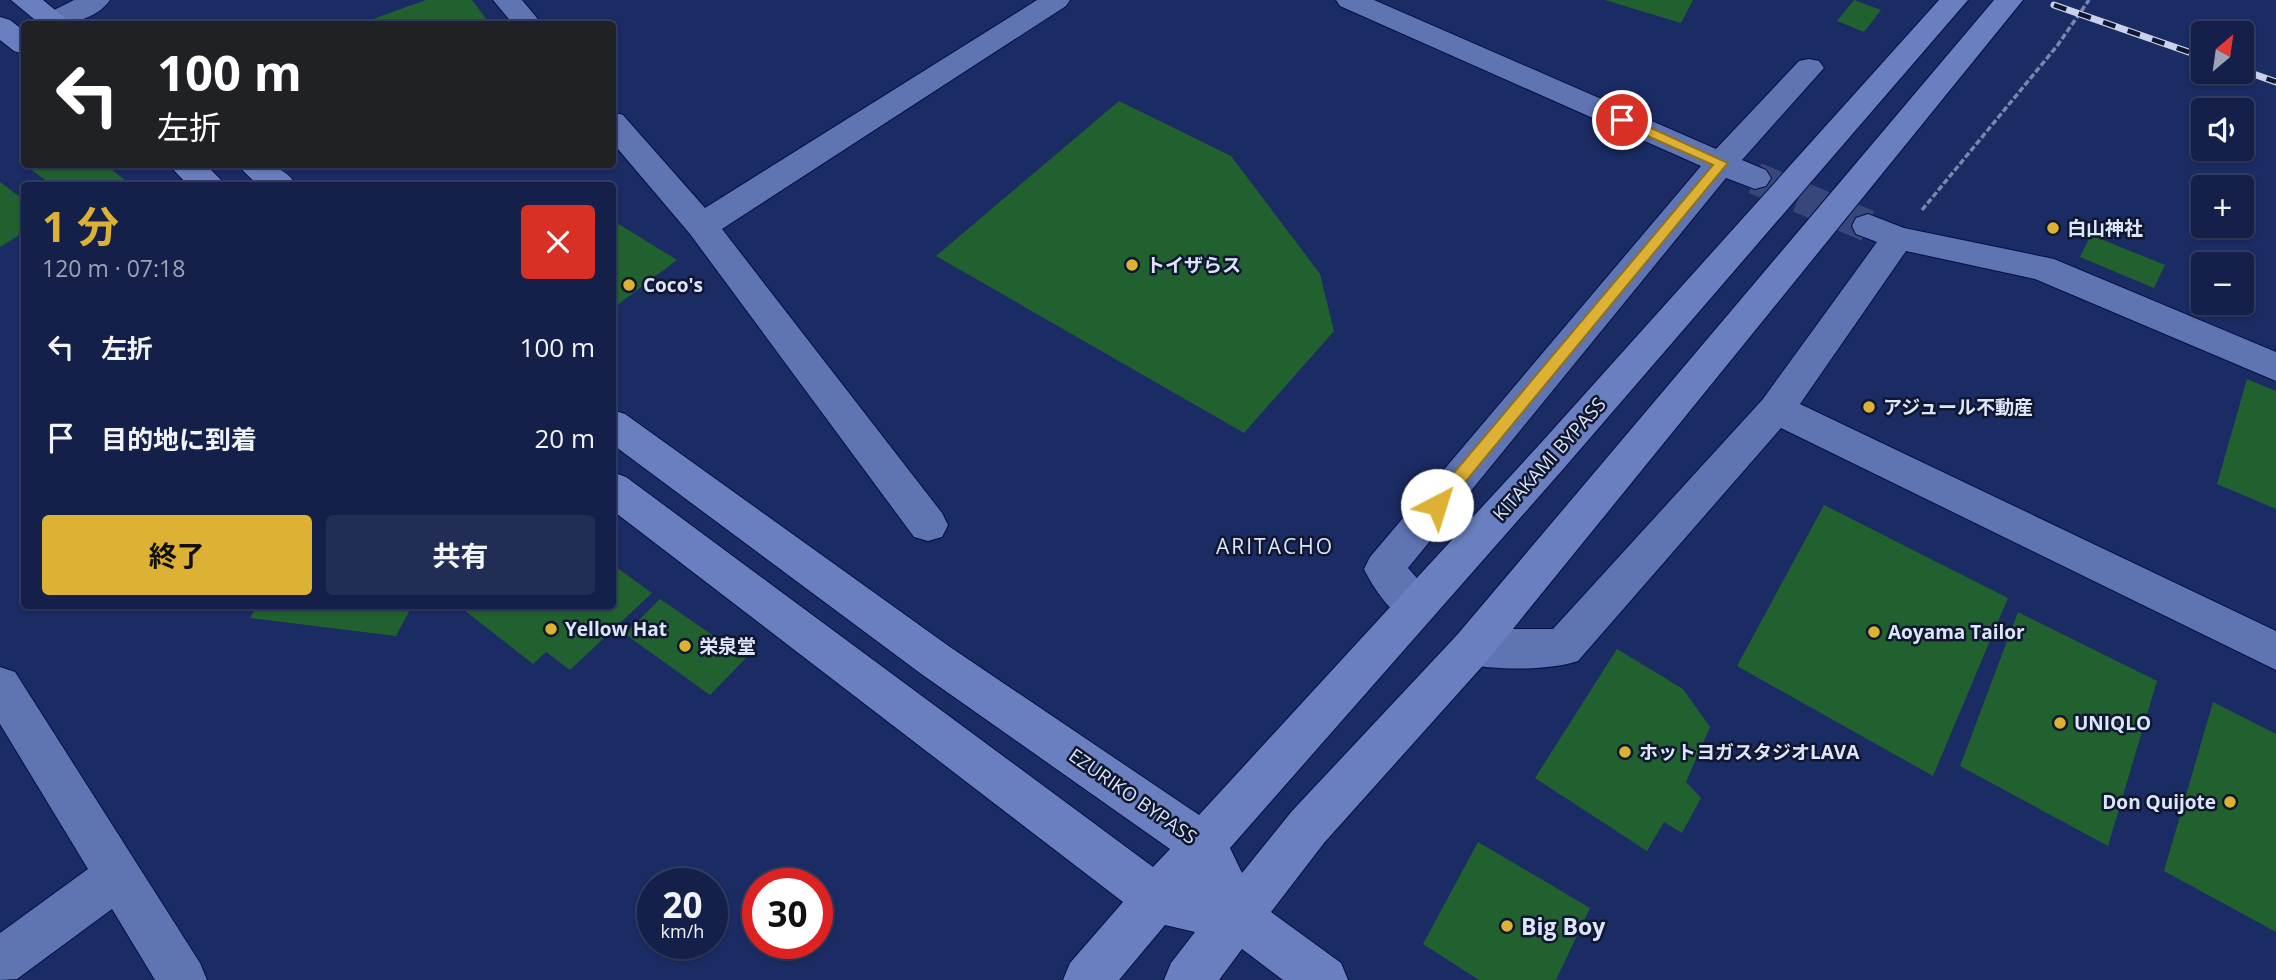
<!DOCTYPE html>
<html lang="ja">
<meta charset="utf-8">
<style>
:root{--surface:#14204a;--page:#212d54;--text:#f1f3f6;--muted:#9da3b5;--line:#333e62;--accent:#ddb133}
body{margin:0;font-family:"Open Sans","Noto Sans JP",sans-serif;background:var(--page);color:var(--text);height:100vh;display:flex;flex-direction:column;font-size:26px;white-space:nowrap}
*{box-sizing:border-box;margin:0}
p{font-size:23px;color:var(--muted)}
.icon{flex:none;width:38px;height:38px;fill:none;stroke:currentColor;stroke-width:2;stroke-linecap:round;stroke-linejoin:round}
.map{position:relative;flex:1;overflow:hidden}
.sheet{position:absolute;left:21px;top:182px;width:595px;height:427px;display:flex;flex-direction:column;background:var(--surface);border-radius:7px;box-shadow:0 2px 5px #0004,0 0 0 2px var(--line)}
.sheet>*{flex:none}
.hud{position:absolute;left:21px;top:21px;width:595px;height:147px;border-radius:7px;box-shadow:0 2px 5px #0004,0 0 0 2px var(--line);background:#202124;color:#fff;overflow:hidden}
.needle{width:46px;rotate:29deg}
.buttons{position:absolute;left:2191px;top:21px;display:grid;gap:14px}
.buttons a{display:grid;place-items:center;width:63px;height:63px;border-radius:7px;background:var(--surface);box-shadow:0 2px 5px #0004,0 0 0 2px var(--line);font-size:35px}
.speed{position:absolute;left:637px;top:868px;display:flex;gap:14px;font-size:35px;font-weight:700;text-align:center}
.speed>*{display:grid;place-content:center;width:91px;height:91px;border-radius:50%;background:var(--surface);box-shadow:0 2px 5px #0004,0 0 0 2px var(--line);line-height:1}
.speed small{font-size:18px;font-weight:400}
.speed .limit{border:10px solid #d22;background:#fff;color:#111}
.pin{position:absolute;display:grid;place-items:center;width:60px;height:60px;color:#fff;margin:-30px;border:4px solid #fff;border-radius:50%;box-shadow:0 2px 7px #0007}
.me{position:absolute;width:77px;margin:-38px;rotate:40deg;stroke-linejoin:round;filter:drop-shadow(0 0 5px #0008)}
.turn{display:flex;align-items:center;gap:24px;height:147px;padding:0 21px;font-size:32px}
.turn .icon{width:91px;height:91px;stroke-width:2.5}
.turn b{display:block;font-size:49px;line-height:60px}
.round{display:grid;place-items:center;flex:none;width:74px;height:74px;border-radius:7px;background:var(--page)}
.summary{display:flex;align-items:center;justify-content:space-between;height:119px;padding:0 21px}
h1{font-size:42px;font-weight:700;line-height:52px;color:var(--accent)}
.primary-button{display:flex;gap:14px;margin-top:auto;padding:14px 21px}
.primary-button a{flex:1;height:80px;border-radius:7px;background:var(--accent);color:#111;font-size:28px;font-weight:700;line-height:80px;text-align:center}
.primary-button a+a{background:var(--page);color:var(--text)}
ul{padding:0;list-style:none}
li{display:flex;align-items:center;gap:21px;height:91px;padding:0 21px}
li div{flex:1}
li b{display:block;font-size:26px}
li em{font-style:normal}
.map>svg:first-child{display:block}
.building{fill:#216130}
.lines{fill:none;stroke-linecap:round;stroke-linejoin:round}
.minor-tunnel{stroke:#38477a;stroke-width:32;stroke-dasharray:32 16;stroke-linecap:butt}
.minor-casing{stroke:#070f46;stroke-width:2}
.highway-casing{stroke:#070f46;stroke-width:2}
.path{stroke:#7a86ad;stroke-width:3.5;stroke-dasharray:6 2.5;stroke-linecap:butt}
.minor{fill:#5e74b3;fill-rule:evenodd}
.highway{fill:#697fbf;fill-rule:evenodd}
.rail-casing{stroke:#c9d2ea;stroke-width:7}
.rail{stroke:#0f172f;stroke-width:4.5;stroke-dasharray:13;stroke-linecap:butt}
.route{fill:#ddb133;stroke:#907321;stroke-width:2}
.poi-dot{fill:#ddb133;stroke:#0f172f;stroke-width:2.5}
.labels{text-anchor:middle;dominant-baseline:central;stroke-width:5;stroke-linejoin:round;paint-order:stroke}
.poi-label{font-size:19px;font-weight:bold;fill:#dde5fa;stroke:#0f172f;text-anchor:start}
.street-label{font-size:19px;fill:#dde5fa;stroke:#0f172f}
.neighbourhood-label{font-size:21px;letter-spacing:2px;fill:#dde5fa;stroke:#0f172f}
.near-poi-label{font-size:23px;font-weight:bold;fill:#dde5fa;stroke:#0f172f;text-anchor:start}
</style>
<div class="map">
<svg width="2276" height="980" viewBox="0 0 2276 980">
<rect width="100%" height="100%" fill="#1b2b63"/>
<g class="building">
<polygon points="426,0 472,0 490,24 373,24 370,20"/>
<polygon points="1605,0 1693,0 1681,23"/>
<polygon points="1854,0 1881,10 1864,32 1837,21"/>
<polygon points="1119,101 1231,156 1320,274 1334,331 1244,433 936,256"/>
<polygon points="104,164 133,186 48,186 51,184 26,166"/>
<polygon points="0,182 24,200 24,232 0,247"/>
<polygon points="612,220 677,260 612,309"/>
<polygon points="2091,235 2165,265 2154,288 2080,257"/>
<polygon points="2247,379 2276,391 2276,509 2217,484"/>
<polygon points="1824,505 2008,598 1933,776 1737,666"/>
<polygon points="612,564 652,593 570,670 546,652 533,664 459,606 612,606"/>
<polygon points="660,599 746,658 710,695 625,634"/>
<polygon points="257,606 412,606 396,636 250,618"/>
<polygon points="2018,612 2157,681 2108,846 1960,766"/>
<polygon points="1617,649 1683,689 1710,727 1686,782 1701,798 1682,833 1664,822 1647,851 1535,778"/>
<polygon points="2213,702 2276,734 2276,932 2164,871"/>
<polygon points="1478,842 1590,908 1556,980 1479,980 1423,944"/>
</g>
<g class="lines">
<polyline class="minor-tunnel" points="1755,178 1868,226"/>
<defs>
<g id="minor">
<path d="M74 0H110C94 23 58 26 34 24L38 18Z"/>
<polygon points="493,0 522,0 542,24 513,24"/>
<polygon points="1037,0 1070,0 1066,6 722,229 942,513 948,525 942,537 928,541 914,537 690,234 612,142 612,112 623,115 705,208"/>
<path d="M1336 0H1374L1716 149 1799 61 1809 59 1819 61 1824 68 1742 160 1766 170 1771 178 1766 186 1755 189 1726 178 1408 568 1430 593 1436 606 1430 619C1425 620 1419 624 1414 623 1394 620 1372 586 1364 569L1370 557 1701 166 1340 6Z"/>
<path d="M1868 214 1904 228 2054 259 2276 352V381L2035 279 1906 251 1800 404 2276 631V670L1781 428 1578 661C1550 671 1485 671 1457 661L1451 648 1457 635 1472 629H1553L1763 399 1877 242 1856 234 1852 226 1856 218Z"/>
<polygon points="0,667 15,672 200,963 207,980 155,980 112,909 17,979 0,980 0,933 88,869 0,724"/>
</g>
<g id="highway">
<polygon points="11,0 43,0 72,24 40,24"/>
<polygon points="1939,0 1968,0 1565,467 1230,848 1242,873 1292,811 1457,635 1994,0 2023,0 1487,661 1324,843 1271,912 1341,963 1348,980 1283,980 1242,949 1219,980 1164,980 1171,963 1195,932 1165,925 1119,980 1063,980 1070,963 1123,902 612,510 612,472 626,477 1153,867 1170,849 920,673 612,444 612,410 625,414 950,647 1199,815 1539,445"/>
<polygon points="0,17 10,20 24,31 24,54 14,51 0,40"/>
<polygon points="168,164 205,164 227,186 189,186"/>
<path d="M236 164C260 164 282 162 297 186H259Z"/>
</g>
</defs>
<use href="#minor" class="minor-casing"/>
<use href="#highway" class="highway-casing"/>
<polyline class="path" points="1922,210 2057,46 2089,0"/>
<use href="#minor" class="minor"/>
<use href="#highway" class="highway"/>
<defs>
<g id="rail">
<polyline points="2054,5 2203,57"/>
<polyline points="2242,70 2276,82"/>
</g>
</defs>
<use href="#rail" class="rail-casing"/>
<use href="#rail" class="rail"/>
</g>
<polygon class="route" points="1618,117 1627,117 1728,163 1443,509 1431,509 1431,500 1713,165 1618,123"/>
<g class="poi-dot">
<circle cx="2053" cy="228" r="7"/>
<circle cx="1132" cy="265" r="7"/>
<circle cx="629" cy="285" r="7"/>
<circle cx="1869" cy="407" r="7"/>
<circle cx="551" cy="629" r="7"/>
<circle cx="1874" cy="632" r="7"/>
<circle cx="685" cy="646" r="7"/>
<circle cx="2060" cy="723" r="7"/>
<circle cx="1625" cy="752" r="7"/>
<circle cx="2230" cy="802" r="7"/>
<circle cx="1507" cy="926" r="7"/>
</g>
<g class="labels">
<g class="poi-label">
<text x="2067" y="228">白山神社</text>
<text x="1146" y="265">トイザらス</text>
<text x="643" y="285">Coco's</text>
<text x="1883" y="407">アジュール不動産</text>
<text x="565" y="629">Yellow Hat</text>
<text x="1888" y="632">Aoyama Tailor</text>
<text x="699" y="646">栄泉堂</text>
<text x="2074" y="723">UNIQLO</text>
<text x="1639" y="752">ホットヨガスタジオLAVA</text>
<text x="2216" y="802" text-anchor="end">Don Quijote</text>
</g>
<g class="street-label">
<text transform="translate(1549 459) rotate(-48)">KITAKAMI BYPASS</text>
<text transform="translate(1133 796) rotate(35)">EZURIKO BYPASS</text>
</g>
<g class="neighbourhood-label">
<text x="1275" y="546">ARITACHO</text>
</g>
<g class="near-poi-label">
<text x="1521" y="926">Big Boy</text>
</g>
</g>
</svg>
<div class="buttons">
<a><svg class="needle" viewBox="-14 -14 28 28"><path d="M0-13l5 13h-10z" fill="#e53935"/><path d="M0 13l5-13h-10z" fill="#9da3b5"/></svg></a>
<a><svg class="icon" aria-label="sound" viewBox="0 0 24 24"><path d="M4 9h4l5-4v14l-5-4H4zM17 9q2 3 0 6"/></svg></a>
<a>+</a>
<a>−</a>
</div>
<div class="speed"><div>20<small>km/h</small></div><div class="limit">30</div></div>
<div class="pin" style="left:1622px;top:120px;background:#d93025"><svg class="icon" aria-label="arrive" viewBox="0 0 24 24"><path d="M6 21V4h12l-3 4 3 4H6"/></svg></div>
<svg class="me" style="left:1437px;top:505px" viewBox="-20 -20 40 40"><circle r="19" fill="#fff"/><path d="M0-13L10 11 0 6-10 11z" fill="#ddb133"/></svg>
<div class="hud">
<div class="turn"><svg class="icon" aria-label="left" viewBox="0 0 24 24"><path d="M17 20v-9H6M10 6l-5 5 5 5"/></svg><div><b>100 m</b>左折</div></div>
</div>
<section class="sheet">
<div class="summary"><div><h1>1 分</h1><p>120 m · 07:18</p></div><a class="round" style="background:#d93025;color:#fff"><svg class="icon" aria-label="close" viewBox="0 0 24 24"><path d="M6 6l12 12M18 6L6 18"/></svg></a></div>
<ul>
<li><svg class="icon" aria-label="left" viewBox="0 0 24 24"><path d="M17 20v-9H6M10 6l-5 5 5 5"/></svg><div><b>左折</b></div><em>100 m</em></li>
<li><svg class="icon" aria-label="arrive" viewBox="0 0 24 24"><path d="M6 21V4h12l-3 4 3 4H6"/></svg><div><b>目的地に到着</b></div><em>20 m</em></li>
</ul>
<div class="primary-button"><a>終了</a><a>共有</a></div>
</section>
</div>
